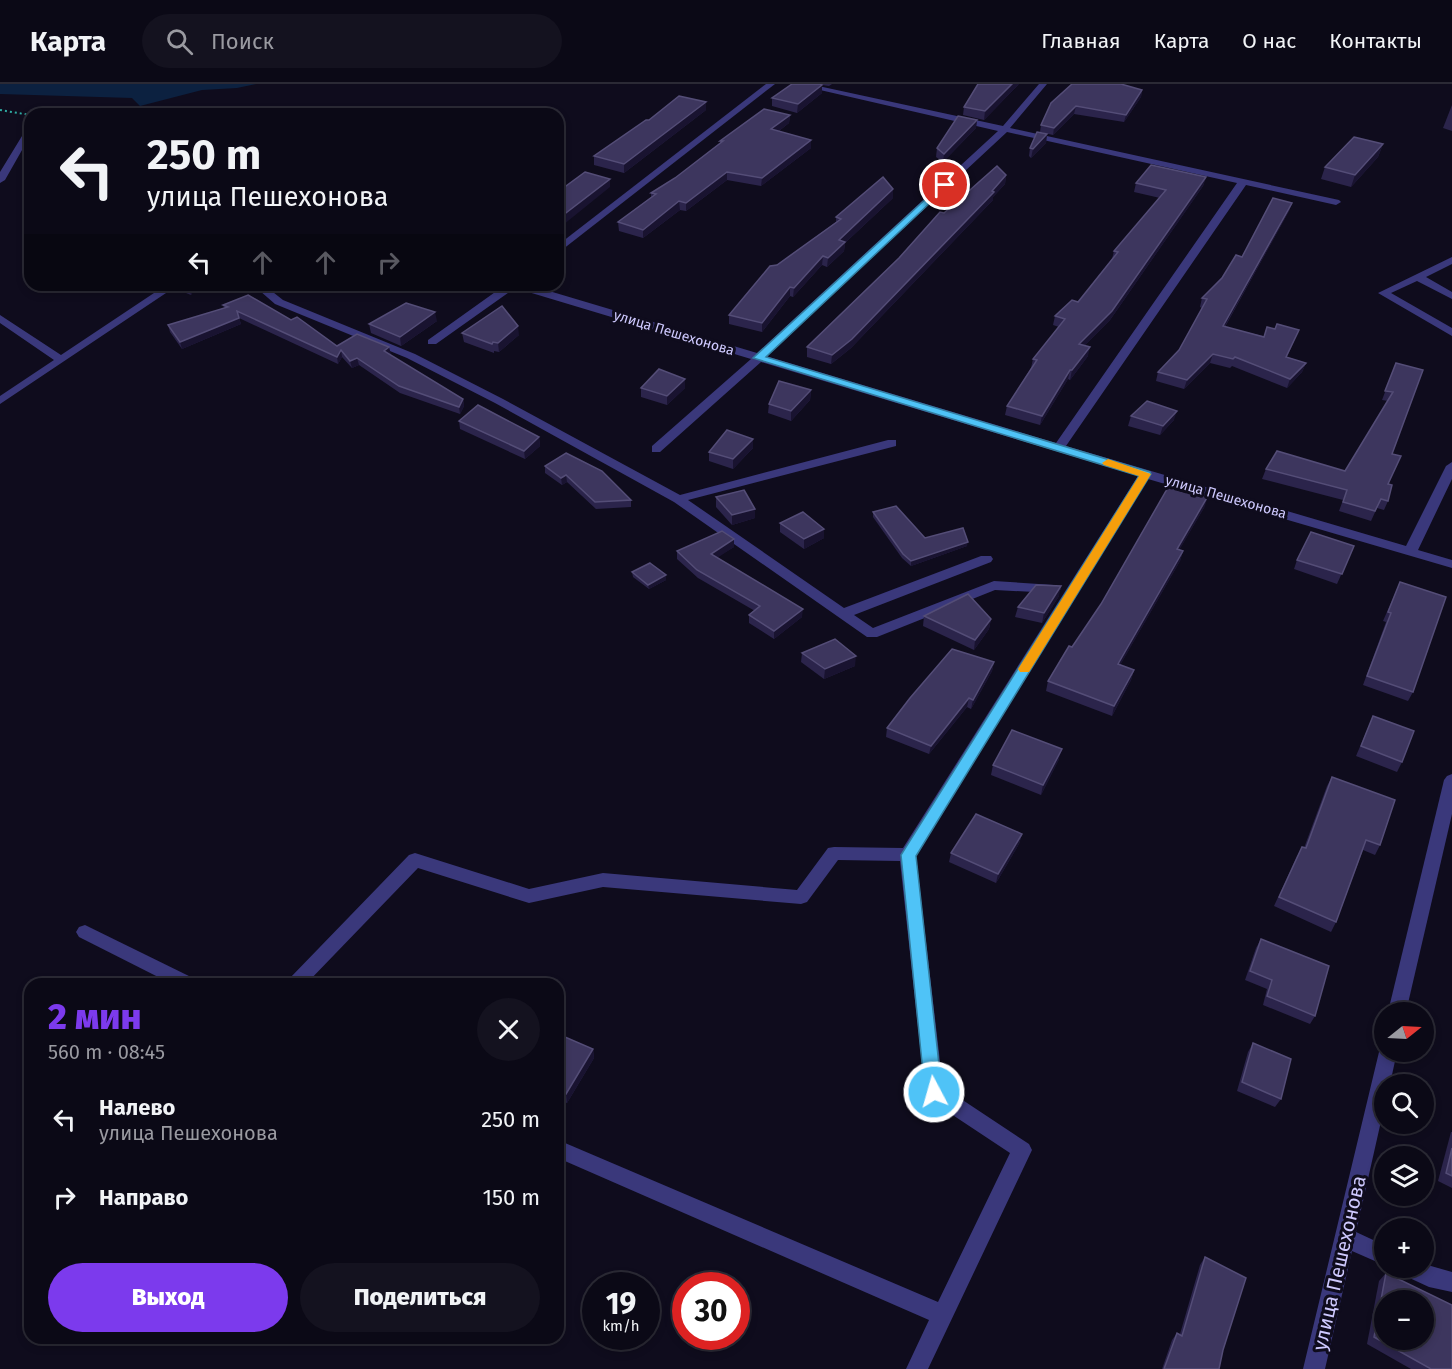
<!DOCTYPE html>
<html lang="ru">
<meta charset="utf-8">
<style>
:root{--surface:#0b0916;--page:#14121f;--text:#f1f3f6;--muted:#9a9aa1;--line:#2b2a35;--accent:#7c3aed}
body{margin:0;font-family:"Fira Sans",sans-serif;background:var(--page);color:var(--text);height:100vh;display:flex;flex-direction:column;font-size:22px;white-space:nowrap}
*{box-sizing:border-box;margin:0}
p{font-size:20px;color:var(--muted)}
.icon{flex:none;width:33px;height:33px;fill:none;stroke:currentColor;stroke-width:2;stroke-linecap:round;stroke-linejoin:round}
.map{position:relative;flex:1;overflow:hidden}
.details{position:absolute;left:24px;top:894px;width:540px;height:366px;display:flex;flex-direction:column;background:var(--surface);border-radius:18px;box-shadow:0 3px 9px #0003,0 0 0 2px var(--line)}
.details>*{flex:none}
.banner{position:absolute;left:24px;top:24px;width:540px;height:183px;border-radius:18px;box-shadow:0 3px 9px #0003,0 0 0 2px var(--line);background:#0b0916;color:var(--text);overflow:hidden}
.needle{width:39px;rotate:72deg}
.controls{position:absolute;left:1374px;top:918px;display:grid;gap:12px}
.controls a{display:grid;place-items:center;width:60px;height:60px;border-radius:50%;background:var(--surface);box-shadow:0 3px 9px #0003,0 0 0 2px var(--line);font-size:30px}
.speed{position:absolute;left:582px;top:1188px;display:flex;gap:12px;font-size:30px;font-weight:700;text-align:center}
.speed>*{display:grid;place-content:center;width:78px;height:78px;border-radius:50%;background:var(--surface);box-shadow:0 3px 9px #0003,0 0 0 2px var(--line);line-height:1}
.speed small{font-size:15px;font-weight:400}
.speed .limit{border:9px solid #d22;background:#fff;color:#111}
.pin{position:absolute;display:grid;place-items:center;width:51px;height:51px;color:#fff;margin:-26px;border:3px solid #fff;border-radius:50%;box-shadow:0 2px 6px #0007}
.me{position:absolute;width:66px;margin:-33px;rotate:354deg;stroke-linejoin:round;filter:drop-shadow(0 0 4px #0008)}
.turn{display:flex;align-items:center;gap:21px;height:126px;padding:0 24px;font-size:27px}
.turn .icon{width:78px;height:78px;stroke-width:2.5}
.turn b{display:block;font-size:42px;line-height:51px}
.lanes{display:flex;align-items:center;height:57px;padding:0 24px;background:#0003;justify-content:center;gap:30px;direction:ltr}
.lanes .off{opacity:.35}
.round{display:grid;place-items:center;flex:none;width:63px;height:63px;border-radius:32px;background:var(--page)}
.headline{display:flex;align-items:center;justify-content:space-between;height:102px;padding:0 24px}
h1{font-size:36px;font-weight:800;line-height:45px;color:var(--accent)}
.action{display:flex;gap:12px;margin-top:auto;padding:12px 24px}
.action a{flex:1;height:69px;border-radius:36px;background:var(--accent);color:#fff;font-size:24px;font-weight:800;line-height:69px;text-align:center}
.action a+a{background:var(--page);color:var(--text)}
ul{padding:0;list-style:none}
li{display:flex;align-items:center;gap:18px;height:78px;padding:0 24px}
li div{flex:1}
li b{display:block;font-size:22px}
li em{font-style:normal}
header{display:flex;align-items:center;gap:36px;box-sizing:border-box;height:84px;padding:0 30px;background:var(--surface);border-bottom:2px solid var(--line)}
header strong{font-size:28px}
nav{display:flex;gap:33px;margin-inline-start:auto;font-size:21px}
.search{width:420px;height:54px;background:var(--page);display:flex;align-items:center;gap:15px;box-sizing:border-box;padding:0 21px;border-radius:33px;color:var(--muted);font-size:22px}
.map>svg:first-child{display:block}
.water{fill:#0c2140}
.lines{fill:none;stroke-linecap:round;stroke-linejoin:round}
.path{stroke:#2faca3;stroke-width:2;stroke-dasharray:2 3;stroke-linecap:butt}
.minor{fill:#3a387b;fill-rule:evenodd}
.wall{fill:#2b244b}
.shaded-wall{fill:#191330}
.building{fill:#3d365e;stroke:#544d77;stroke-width:1.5;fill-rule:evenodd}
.route{fill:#4fc3f7;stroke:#337fa1;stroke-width:1.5}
.slow{fill:#f59e0b}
.labels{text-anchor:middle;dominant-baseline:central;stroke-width:6;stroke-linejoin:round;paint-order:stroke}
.far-street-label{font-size:14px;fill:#cec9fe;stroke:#0f0c1d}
.near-street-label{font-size:20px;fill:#cec9fe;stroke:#0f0c1d}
</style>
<header>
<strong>Карта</strong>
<div class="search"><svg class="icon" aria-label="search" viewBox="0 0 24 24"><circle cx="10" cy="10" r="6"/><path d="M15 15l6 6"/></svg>Поиск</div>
<nav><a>Главная</a><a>Карта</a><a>О нас</a><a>Контакты</a></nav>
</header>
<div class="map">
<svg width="1452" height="1285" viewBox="0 0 1452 1285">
<rect width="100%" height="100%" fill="#0f0c1d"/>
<polygon class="water" points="0,0 256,0 237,4 202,6 140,22 132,14 0,10"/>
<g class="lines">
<polyline class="path" points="0,26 30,31"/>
<g class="minor">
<polygon points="766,0 775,0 558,169 558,161"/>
<path d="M794 0H809L1003 42 1039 0H1047L1010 44 1339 116 1341 118 1336 121 1246 101 1066 362 1406 462 1446 382 1452 378V395L1418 466 1452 476V484L1148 395 916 772 943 1003 1029 1060 1032 1066 928 1285H906L929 1236 558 1074V1056L938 1218 1010 1069 927 1014 925 1008 900 777 838 776 807 818 801 820 603 803 529 819 418 784 306 900H286L289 895 409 771 415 769 529 805 603 789 797 806 828 764 834 763 903 764 1138 392 761 278 660 368H652V362L751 275 515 204 436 260H428V256L505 201H529L757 269 998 47ZM1007 48 1237 99 1056 359 766 272Z"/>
<polygon points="22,52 30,54 30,61 26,59 5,96 0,99 0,88"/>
<polygon points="1452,173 1452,180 1426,193 1452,208 1452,215 1417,197 1391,209 1452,244 1452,252 1378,209"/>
<polygon points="166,201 178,201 0,320 0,312 54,276 0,239 0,231 61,271"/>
<polygon points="253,201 264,201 283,216 415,270 503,315 680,411 888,356 896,356 896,362 688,416 844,524 981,472 991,472 993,475 991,478 854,531 873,544 994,497 1054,501 1061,505 1054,509 995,506 877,553 867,553 674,418 495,319 407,274 275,220"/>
<polygon points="1452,690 1452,730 1406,928 1388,928 1444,696 1447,692"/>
<polygon points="85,841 195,895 198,900 172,900 79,853 76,848 79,843"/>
<polygon points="1384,961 1384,968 1397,968 1390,1000 1384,1000 1384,1024 1356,1148 1384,1161 1384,1181 1352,1167 1325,1285 1303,1285 1379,968"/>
<polygon points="1424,1180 1452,1188 1452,1208 1429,1203 1403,1191 1400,1184 1424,1184"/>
</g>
</g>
<g class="wall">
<polygon points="792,0 832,0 829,2 822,1 822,9 797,29 772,22 772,14"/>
<polygon points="1019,0 984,36 963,31 964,23"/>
<polygon points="1072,0 1142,6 1141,13 1124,38 1074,30 1053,51 1040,48 1041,41"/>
<polygon points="1452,21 1452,47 1443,44"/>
<polygon points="706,26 624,89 594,81 594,72 649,36"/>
<polygon points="790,31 789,39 779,47 811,56 811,64 761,102 727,96 686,127 680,126 643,154 619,147 618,138 651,113 651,109 675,94 720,60 720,57"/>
<polygon points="977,36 976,44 943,78 936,73 937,64"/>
<polygon points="1047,50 1046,59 1031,74 1029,72 1030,64"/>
<polygon points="1383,60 1378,73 1351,103 1321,95 1325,83"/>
<polygon points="1006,91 1005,100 993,113 993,116 851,264 831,280 807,273 807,263 899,174 944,129"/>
<polygon points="1206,93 1203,102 1110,236 1085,261 1088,272 1070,296 1068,295 1040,341 1005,331 1007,322 1031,284 1033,275 1059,243 1053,241 1055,232 1078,218 1112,175 1114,167 1160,114 1134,108 1136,99"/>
<polygon points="893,114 845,159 844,167 827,183 822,181 793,213 790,212 762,248 729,240 729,231 777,181 836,138 836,133"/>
<polygon points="1292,119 1289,127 1225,243 1263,252 1295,255 1287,273 1306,279 1302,288 1287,304 1232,282 1230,284 1210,279 1184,305 1156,297 1158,288 1179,266 1202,224 1200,223 1202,214"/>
<polygon points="175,201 194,201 195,205 191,211 176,205"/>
<polygon points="223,221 291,236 337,262 391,270 390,271 463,315 464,322 460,330 400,309 359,281 352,284 342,273 338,280 239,234 241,240 182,265 170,248 168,241 224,224"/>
<polygon points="437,237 401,262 371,249 369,240"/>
<polygon points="462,249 519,251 499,268 494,267 494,269 464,258"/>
<polygon points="1396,279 1392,370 1388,400 1388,417 1384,426 1377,424 1371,437 1339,427 1343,416 1262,395 1266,385 1345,387 1388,317 1382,316"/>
<polygon points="641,304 685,304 667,321 641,313"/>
<polygon points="811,306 810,316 791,337 768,329 769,320"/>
<polygon points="1131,332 1174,336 1160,351 1128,342"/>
<polygon points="459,337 539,353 540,362 525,375 460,345"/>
<polygon points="753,355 753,364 733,385 709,377 709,368"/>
<polygon points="545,382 631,416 631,423 596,425 567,398 562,401 545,389"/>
<polygon points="716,413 755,434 732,441 716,423"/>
<polygon points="1205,422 1179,466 1183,467 1180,477 1120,581 1134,586 1131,596 1112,632 1046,607 1048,597 1072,563"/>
<polygon points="873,428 925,454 967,462 911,482 902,474 873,433"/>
<polygon points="780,439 824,445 824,454 804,465 780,448"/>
<polygon points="1354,462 1337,500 1294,485 1297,476"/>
<polygon points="734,463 717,473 802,533 774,555 749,539 749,531 755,527 698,494 677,475 677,467"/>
<polygon points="632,488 666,496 649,505 633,493"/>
<polygon points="1400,498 1413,608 1408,617 1363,601 1386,538 1383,537"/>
<polygon points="1059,512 1042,539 1015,533 1018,523"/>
<polygon points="924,532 991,535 989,545 974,566 923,542"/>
<polygon points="802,569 855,582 824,595 801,578"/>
<polygon points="994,578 992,587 971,625 967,623 929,670 886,653 887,644"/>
<polygon points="1373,632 1402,678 1397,688 1356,672"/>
<polygon points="1059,675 1041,711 991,691 993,681"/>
<polygon points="1332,693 1380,761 1375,771 1363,766 1336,838 1331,848 1274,822 1297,772 1304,764 1327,702"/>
<polygon points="1022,750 1019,760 996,799 949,778 951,769"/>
<polygon points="1261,855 1315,932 1310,940 1263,921 1267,905 1245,896 1256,864"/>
<polygon points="558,950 593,965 594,974 567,1019 558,1015"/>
<polygon points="1253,959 1281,1015 1275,1023 1237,1007 1248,968"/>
<polygon points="1451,1048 1452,1048 1452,1104 1438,1097"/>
<polygon points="1205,1173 1223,1266 1219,1285 1162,1285 1172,1256 1177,1249 1180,1250 1200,1181"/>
<polygon points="1386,1189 1452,1285 1411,1285 1367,1260 1379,1197"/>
</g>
<g class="shaded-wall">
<polygon points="1012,0 1019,0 984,36 985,27"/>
<polygon points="822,1 822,9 797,29 798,20"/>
<polygon points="1142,6 1141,13 1124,38 1126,31"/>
<polygon points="706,18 706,26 624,89 624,80"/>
<polygon points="1076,22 1074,30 1053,51 1054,44"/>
<polygon points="790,31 789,39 771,53 771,45"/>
<polygon points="977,36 976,44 943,78 944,70"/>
<polygon points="1047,50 1046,59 1031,74 1033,65"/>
<polygon points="811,56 811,64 761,102 762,94"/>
<polygon points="1383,60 1378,73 1351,103 1355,91"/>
<polygon points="727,88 727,96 686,127 686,119"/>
<polygon points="1006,91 1005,100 993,113 993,116 851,264 831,280 832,271 992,107"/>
<polygon points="1206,93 1203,102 1110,236 1077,269 1079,260"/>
<polygon points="610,95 610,103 558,145 558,135"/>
<polygon points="893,105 893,114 845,159 844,167 827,183 828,174 839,156"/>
<polygon points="679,117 680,126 643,154 643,146"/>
<polygon points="1292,119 1289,127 1220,251 1223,242"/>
<polygon points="823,172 822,181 793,213 794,204"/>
<polygon points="190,201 194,201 195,205 191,211 189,203"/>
<polygon points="790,203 790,212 762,248 762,239"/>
<polygon points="435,228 437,237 401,262 400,253"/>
<polygon points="239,234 241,240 182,265 180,258"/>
<polygon points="518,242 519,251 499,268 498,259"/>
<polygon points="1299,246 1283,282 1286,273"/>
<polygon points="389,263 391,270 385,274 384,267"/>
<polygon points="1090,263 1088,272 1070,296 1072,286"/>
<polygon points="341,266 342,273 338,280 337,273"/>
<polygon points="1213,270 1210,279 1184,305 1187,296"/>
<polygon points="357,274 359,281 352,284 350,277"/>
<polygon points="1306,279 1302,288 1287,304 1290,295"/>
<polygon points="1070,286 1068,295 1040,341 1042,332"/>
<polygon points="685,295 685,304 667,321 667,312"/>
<polygon points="811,306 810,316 791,337 791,327"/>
<polygon points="463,315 464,322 460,330 459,323"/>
<polygon points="1177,327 1174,336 1160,351 1163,342"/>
<polygon points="539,353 540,362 525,375 524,367"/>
<polygon points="753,355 753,364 733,385 733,375"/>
<polygon points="566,391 567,398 562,401 561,394"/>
<polygon points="1208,412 1205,422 1174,475 1177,465"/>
<polygon points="755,425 755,434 732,441 732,431"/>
<polygon points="824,445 824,454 804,465 804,455"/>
<polygon points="734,455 734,463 711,478 711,470"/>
<polygon points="968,458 967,462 911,482 911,477"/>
<polygon points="1183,467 1180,477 1115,590 1118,580"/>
<polygon points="666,491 666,496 649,505 648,501"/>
<polygon points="1061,502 1059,512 1042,539 1044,529"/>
<polygon points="803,525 802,533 774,555 774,547"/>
<polygon points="991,535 989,545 974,566 975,556"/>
<polygon points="856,572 855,582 824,595 825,585"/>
<polygon points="994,578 992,587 971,625 973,616"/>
<polygon points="1134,586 1131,596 1112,632 1114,622"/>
<polygon points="969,614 967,623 929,670 931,662"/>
<polygon points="1062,665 1059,675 1041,711 1043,701"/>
<polygon points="1022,750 1019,760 996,799 998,790"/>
<polygon points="593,965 594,974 567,1019 566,1010"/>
</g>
<g class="building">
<polygon points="792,0 820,0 822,1 798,20 772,14"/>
<polygon points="978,0 1012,0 985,27 964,23"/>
<polygon points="1072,0 1121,0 1142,6 1126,31 1076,22 1054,44 1041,41 1051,19"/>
<polygon points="679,12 706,18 624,80 594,72 646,36 649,36"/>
<polygon points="764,25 790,31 771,45 811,56 762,94 727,88 686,119 679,117 643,146 618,138 656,110 651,109 675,94 723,57 720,57"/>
<polygon points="958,32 977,36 944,70 937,64"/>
<polygon points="1037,48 1047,50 1033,65 1030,64"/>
<polygon points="1354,53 1383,60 1355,91 1325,83"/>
<polygon points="1151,81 1206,93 1112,227 1079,260 1090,263 1072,286 1070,286 1042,332 1007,322 1037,276 1033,275 1065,235 1055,232 1072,216 1078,218 1118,168 1114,167 1166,106 1136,99"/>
<polygon points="997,82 1006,91 992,107 994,108 852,255 832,271 807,263 899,174 940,128 944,129"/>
<polygon points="585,88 610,95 558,135 558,108"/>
<polygon points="883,93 893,105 839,156 845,158 828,174 823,172 794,204 790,203 762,239 729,231 770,182 777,181 841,135 836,133"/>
<polygon points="1273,114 1292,119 1223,242 1264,253 1267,243 1275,245 1277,240 1299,246 1286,273 1306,279 1290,295 1235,273 1233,275 1213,270 1187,296 1158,288 1179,266 1207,215 1202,214 1222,194 1236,171 1242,173"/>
<polygon points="248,211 291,236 297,233 337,262 357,250 389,263 384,267 463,315 459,323 399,302 357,274 350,277 341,266 337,273 237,227 239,234 180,258 168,241 228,223 223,221"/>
<polygon points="406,219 435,228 400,253 369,240"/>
<polygon points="502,222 518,242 498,259 493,258 492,260 462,249"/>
<polygon points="1396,279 1423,286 1392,370 1401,372 1388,400 1392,401 1388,417 1381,415 1375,427 1343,418 1347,406 1266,385 1277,367 1345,387 1393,308 1385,307"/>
<polygon points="659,285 685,295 667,312 641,304"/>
<polygon points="779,297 811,306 791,327 769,320"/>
<polygon points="1147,317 1177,327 1163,342 1131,332"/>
<polygon points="478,321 539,353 524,367 459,337"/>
<polygon points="727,346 753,355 733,375 709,368"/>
<polygon points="566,369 602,387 631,416 595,418 566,391 561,394 545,382"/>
<polygon points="1170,400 1208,412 1177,465 1183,467 1118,580 1134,586 1114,622 1048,597 1069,562 1072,563 1101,520"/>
<polygon points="744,406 755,425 732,431 716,413"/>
<polygon points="896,422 925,454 963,444 968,458 911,477 903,470 873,428"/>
<polygon points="803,428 824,445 804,455 780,439"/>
<polygon points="722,447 734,455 711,470 803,525 774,547 749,531 760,522 697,486 677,467"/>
<polygon points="1311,448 1354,462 1342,490 1297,476"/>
<polygon points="650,479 666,491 648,501 632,488"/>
<polygon points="1400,498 1446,513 1413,608 1367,592 1391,529 1388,528"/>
<polygon points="1036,501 1061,502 1044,529 1018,523"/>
<polygon points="968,510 991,535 975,556 924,532"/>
<polygon points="835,555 856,572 825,585 802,569"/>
<polygon points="952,565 994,578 973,616 969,614 931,662 887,644 910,614"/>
<polygon points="1373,632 1414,647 1402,678 1361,662"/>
<polygon points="1012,646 1062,665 1043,701 993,681"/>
<polygon points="1332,693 1395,716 1380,761 1366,756 1336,838 1279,813 1302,763 1306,764"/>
<polygon points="976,730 1022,750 998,790 951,769"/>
<polygon points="1261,855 1329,882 1315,932 1267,912 1272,896 1250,887"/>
<polygon points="558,950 593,965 566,1010 558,1007"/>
<polygon points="1253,959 1291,975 1281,1015 1242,998"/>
<polygon points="1452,1064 1452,1092 1446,1089"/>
<polygon points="1205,1173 1246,1194 1223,1266 1219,1285 1164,1285 1177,1249 1182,1252"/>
<path d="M1386 1189 1452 1221V1285H1431L1374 1253ZM1384 1216H1424V1256H1384Z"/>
</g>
<polygon class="route" points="942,100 949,101 766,273 1150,388 1151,390 916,772 942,1008 940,1013 934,1015 928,1013 925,1008 901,771 1139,392 753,274"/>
<polygon class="slow" points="1108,375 1151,390 1029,588 1020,588 1018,585 1020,582 1139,392 1104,381 1102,379"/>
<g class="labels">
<g class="far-street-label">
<text transform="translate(674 249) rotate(17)">улица Пешехонова</text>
<text transform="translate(1226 413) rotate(16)">улица Пешехонова</text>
</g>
<g class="near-street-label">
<text transform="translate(1339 1179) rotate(-77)">улица Пешехонова</text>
</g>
</g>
</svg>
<div class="controls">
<a><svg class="needle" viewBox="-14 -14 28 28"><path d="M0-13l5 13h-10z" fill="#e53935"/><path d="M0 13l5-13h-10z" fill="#9a9aa1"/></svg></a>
<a><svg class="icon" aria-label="search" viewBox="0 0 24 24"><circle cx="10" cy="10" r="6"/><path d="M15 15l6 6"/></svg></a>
<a><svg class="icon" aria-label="layers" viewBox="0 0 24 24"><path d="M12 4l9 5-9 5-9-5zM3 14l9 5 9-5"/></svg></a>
<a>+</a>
<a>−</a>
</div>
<div class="speed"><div>19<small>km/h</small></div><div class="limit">30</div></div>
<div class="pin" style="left:945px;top:101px;background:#d93025"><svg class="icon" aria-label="arrive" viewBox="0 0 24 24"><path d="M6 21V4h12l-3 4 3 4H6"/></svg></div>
<svg class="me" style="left:934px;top:1008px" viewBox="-20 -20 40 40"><circle r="17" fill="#4fc3f7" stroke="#fff" stroke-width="3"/><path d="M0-11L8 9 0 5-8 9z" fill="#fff"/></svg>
<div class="banner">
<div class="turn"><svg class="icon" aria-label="left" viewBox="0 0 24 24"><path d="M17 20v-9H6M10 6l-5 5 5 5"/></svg><div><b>250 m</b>улица Пешехонова</div></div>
<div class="lanes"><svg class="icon" aria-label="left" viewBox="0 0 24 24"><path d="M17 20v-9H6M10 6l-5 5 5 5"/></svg><svg class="icon off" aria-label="ahead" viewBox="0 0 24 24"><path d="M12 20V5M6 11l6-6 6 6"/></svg><svg class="icon off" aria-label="ahead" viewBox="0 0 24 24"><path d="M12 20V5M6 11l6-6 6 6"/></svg><svg class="icon off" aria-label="right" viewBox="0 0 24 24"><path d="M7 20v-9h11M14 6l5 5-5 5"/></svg></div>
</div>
<section class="details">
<div class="headline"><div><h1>2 мин</h1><p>560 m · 08:45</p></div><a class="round"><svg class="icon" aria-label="close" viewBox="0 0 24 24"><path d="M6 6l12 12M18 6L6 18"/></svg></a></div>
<ul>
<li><svg class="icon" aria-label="left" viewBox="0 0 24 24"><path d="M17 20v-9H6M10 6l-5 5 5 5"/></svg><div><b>Налево</b><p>улица Пешехонова</p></div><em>250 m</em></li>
<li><svg class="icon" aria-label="right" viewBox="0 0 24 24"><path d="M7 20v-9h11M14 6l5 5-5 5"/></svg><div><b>Направо</b></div><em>150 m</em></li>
</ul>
<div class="action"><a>Выход</a><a>Поделиться</a></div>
</section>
</div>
